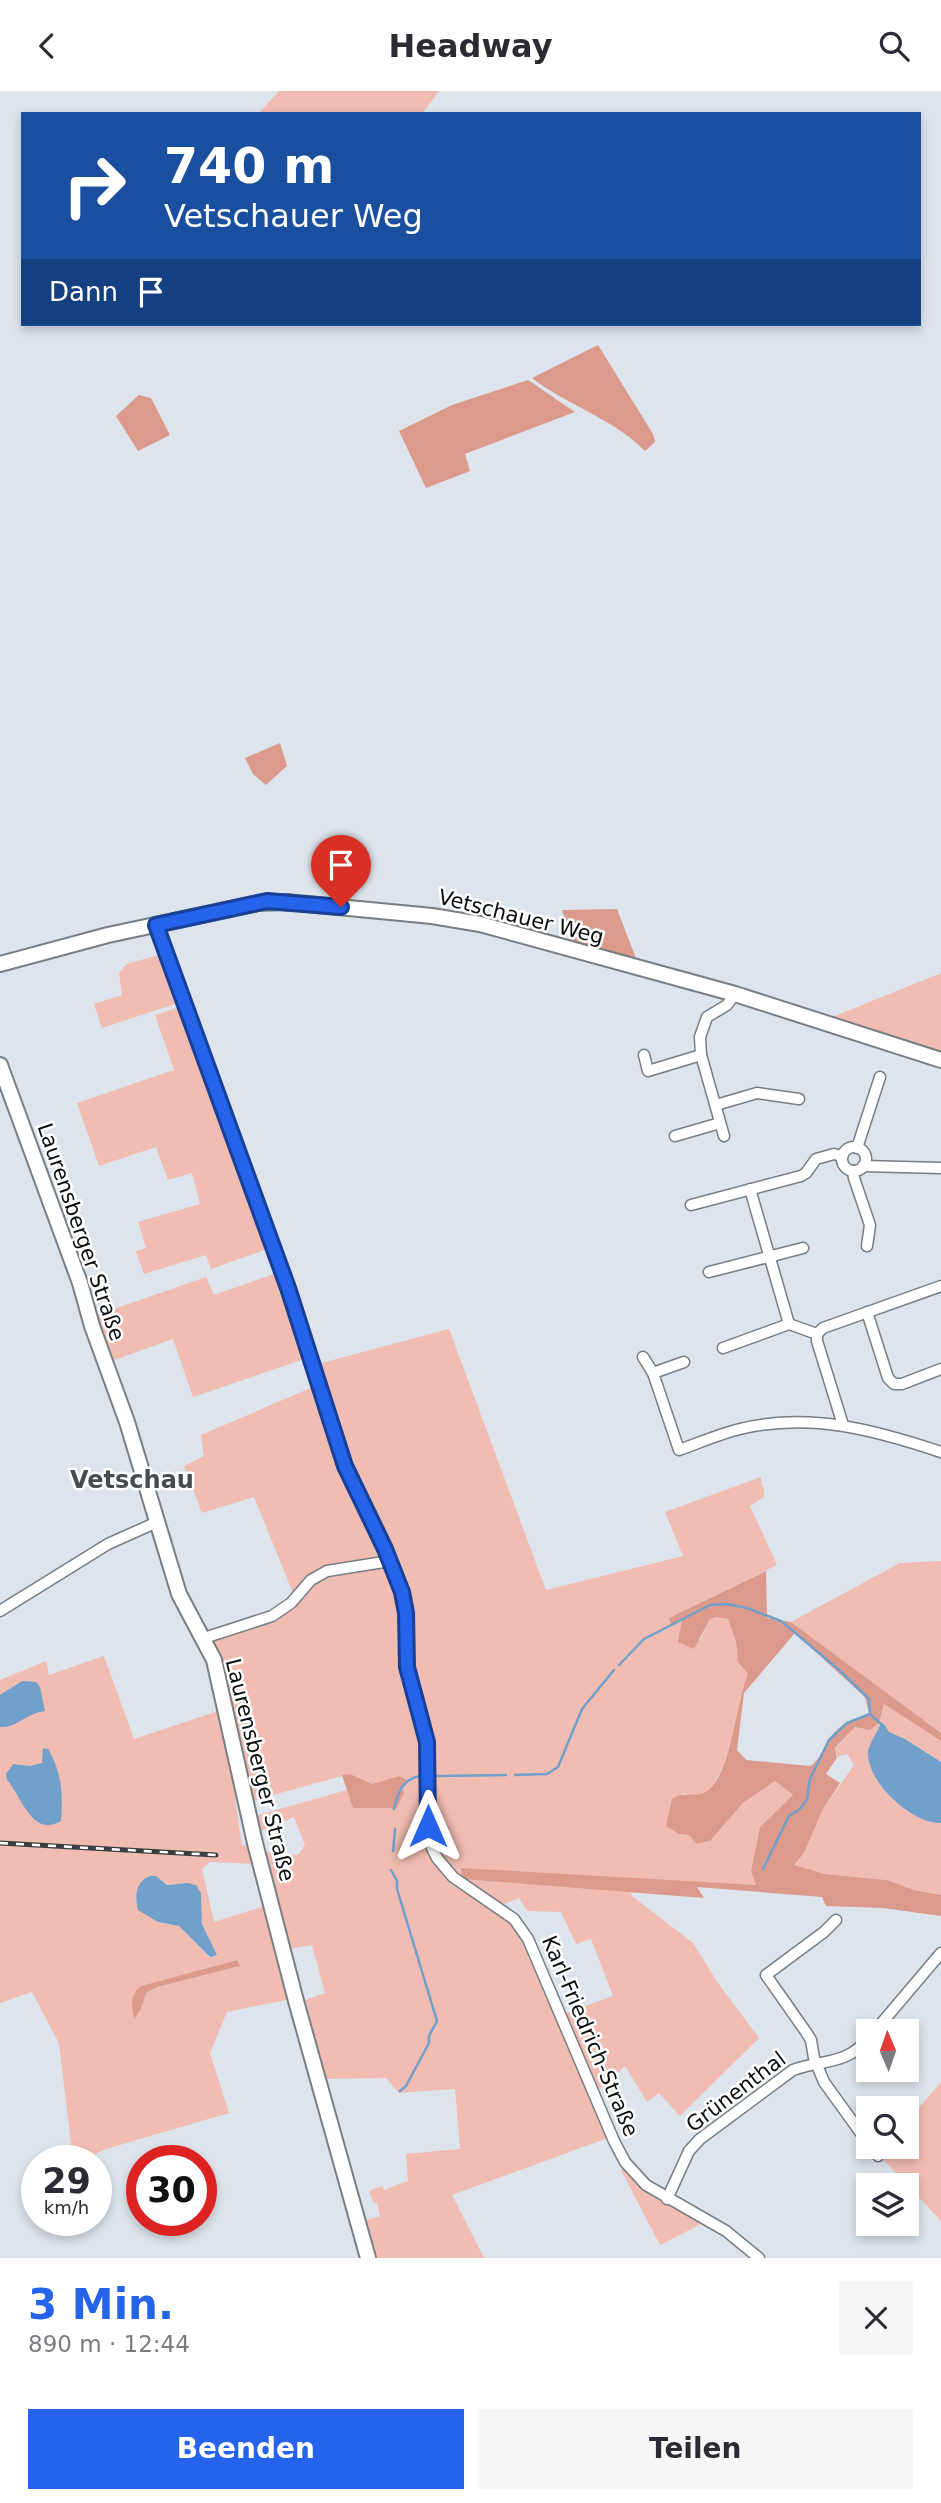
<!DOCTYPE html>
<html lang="de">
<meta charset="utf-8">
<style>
:root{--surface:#fff;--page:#f7f7f7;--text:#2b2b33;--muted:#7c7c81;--accent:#2563eb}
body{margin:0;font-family:"DejaVu Sans",sans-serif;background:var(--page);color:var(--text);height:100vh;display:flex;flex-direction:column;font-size:26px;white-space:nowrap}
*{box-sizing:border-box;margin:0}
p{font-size:23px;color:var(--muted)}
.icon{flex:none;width:38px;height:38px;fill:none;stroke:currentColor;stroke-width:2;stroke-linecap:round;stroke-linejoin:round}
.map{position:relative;height:2167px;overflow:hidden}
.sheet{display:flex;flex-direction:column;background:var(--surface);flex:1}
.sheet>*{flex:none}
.top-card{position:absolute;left:21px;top:21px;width:900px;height:214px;border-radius:0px;box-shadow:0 4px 10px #0003;background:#1a4fa0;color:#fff;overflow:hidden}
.needle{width:46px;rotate:358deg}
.controls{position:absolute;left:856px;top:1928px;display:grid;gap:14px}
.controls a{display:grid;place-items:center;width:63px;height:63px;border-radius:0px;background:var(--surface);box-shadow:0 4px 10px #0003;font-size:35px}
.speed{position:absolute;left:21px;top:2054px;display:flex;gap:14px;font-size:35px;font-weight:700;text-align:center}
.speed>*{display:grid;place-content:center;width:91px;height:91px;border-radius:50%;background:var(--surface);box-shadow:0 4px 10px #0003;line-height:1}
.speed small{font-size:18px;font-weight:400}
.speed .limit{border:10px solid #d22;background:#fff;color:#111}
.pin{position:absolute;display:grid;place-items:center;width:60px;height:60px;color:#fff;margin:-72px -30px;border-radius:50% 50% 50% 0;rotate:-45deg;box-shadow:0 0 7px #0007}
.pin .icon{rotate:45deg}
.me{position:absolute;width:77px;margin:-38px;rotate:0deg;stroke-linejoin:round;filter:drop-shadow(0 0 5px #0008)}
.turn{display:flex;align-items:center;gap:24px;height:147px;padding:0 28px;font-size:32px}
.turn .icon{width:91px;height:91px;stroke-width:2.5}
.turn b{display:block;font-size:49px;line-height:60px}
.then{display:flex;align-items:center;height:66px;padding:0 28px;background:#0003;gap:14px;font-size:26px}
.round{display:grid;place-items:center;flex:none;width:74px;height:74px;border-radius:0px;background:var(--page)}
.summary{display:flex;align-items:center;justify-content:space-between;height:119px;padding:0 28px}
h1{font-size:42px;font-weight:600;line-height:52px;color:var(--accent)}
.primary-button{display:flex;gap:14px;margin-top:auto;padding:14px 28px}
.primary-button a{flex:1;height:80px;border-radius:0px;background:var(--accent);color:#fff;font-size:28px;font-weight:600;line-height:80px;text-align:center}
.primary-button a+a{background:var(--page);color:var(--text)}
header{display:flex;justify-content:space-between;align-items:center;height:91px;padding:0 28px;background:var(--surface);font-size:32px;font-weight:600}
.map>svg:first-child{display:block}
.green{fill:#f1bdb2;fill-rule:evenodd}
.forest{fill:#dc9a8d;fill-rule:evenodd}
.water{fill:#71a0cb}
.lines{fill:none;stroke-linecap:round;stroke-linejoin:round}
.stream{stroke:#71a0cb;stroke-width:2.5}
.street-casing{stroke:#777e84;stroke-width:13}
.secondary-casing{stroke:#777e84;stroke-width:18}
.street{stroke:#fff;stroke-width:10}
.secondary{stroke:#fff;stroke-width:14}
.rail-casing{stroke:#3a3d41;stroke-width:5}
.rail{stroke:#fff;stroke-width:2.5;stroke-dasharray:8;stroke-linecap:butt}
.route-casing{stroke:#184099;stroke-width:18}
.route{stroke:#2563eb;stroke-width:12}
.labels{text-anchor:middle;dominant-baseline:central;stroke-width:5;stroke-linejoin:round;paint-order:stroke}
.street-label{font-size:21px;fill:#090c0e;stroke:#fff}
.quarter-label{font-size:24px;font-weight:bold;fill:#454b51;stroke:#fff}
</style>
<header><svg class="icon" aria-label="back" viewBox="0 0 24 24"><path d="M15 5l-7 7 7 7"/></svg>Headway<svg class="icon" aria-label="search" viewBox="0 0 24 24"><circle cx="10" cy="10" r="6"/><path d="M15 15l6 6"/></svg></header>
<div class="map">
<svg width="941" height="2167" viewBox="0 0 941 2167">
<rect width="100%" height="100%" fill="#dde4eb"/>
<g class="green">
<polygon points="279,0 439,0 422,23 259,22"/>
<polygon points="158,864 175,913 102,937 94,913 122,904 119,882 127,873"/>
<polygon points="941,882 941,975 830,927"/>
<polygon points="183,915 270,1157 211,1178 206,1164 144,1183 136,1160 146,1157 138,1131 200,1113 192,1082 168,1089 156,1056 99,1075 77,1012 174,979 155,924"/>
<polygon points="280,1181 307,1267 193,1306 173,1248 114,1269 97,1224 206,1186 214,1204"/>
<path d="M449 1238 546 1499 683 1465 665 1421 761 1386 762 1396H764V1406L750 1415 777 1474 669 1527 682 1529 700 1549 710 1528 716 1526 728 1528C733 1543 739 1553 737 1570L748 1583C738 1607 728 1700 699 1704 695 1705 687 1703 683 1702L679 1743 689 1744 704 1752 710 1750 743 1712 775 1690 793 1704 760 1736 751 1780 757 1794 629 1788H462L630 1800 632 1805 693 1852 718 1892 759 1947 680 2025 659 2002 647 2011 625 1975 597 2000 566 1922 613 1905 591 1848 576 1853 561 1821 527 1820 519 1807 504 1813 462 1788 451 1789 511 1830 522 1851 608 2047 452 2104 484 2167H375L364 2130 380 2125 377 2112H374L369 2100 382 2095 384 2099 408 2090 406 2063 460 2058 455 1998 399 2002 386 1987 322 1988 300 1911 325 1902 312 1854 289 1858 265 1761 298 1764 305 1754 294 1726 259 1741 255 1725 347 1699 353 1717H397L401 1696 399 1685 372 1693 349 1683 251 1710 211 1551 267 1530 292 1515 293 1502 254 1406 202 1422 184 1375 204 1365 201 1344 320 1293 314 1274Z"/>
<polygon points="941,1470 941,1642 791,1531 900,1472"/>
<path d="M104 1565 134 1648 221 1619 239 1707 235 1708 242 1754 251 1755 256 1773 210 1771 202 1778 214 1831 268 1814 291 1908 227 1921 210 1962 229 2022 106 2058 81 2070H73L59 1952 32 1901 0 1912V1589L46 1570 49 1584ZM156 1785 167 1794 187 1792 201 1820 202 1833 217 1864 209 1866 179 1835 157 1831ZM237 1869 240 1875 157 1896 146 1902 141 1918 134 1927 141 1895Z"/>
<path d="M884 1613 941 1650V1671L905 1648 888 1641 884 1633H880C878 1646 870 1656 871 1670 871 1697 915 1733 941 1732V1804L914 1799 887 1789 825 1783 793 1775 804 1762 823 1718 854 1674 847 1663 838 1666 835 1658 855 1636 870 1639 879 1632Z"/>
<polygon points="941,1991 941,2130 879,2064 885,2056 906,2056 907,2031"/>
<polygon points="624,2077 652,2104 703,2132 660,2154 621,2079"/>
</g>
<g class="forest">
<path d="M598 254 653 343 655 351 645 360C614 328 567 314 532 287Z"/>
<polygon points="528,289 575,321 465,363 470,380 426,397 399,340 452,314"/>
<polygon points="139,304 151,307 170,344 138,360 116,325"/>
<polygon points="280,652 287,675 266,694 253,683 245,667"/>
<polygon points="617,818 637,870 572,853 562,819"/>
<path d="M766 1480 767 1527 791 1531 941 1642V1650L884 1613 879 1632 870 1639 855 1636 835 1657 837 1667 826 1683 840 1692 823 1718 804 1762 794 1774 825 1783 887 1789 914 1799 941 1804V1825L883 1817 826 1815 822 1806 697 1796 704 1807 462 1788 461 1777 756 1794 751 1780 760 1736 793 1704 775 1690 743 1712 710 1750 697 1753 689 1744 679 1743 666 1735 672 1708C688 1699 695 1708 707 1700 731 1684 736 1611 748 1583L737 1570C739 1553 733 1543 728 1528L716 1526 710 1528 694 1558 678 1551 682 1529 671 1533 669 1527ZM795 1542 865 1606 869 1622C855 1629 846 1629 834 1642 823 1653 823 1667 810 1675L746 1669 737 1659 744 1602Z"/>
<polygon points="350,1683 372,1693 399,1685 407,1689 401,1696 404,1702 397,1717 353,1717 342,1684"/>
<path d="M237 1869 240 1875 157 1896 146 1902 141 1918 134 1928C132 1913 129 1905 141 1895Z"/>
</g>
<g class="water">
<path d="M22 1590 36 1591 40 1596 45 1620C24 1623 18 1637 0 1636V1604Z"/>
<path d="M881 1632 884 1633 889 1641 905 1648 941 1671V1732C912 1733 867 1692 868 1661 869 1653 878 1640 881 1632Z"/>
<path d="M43 1657 48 1658C62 1681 63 1703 61 1730 32 1747 22 1706 7 1689L6 1683 13 1673 30 1675 42 1672Z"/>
<path d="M150 1785H156L167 1794 187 1792 196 1794 201 1802 202 1833 217 1864 210 1866 179 1835 158 1831 138 1819C135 1805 135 1791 150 1785Z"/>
</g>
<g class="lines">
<g class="stream">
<polyline points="619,1574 644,1548 710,1514 727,1513 747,1517 781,1530 838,1578 869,1608 870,1623 881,1633"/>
<polyline points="515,1684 547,1683 558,1676 582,1618 614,1579"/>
<polyline points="435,1685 506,1684"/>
<path d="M394 1718C397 1702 404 1686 422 1685"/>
<polyline points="393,1760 395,1738"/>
<polyline points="763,1778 789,1725 800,1718 807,1708 810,1688 829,1649 847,1632 870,1623"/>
<polyline points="391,1779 397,1790 397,1798 437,1930 429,1945 429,1952 406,1995 400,2000"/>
</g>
<defs>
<g id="street">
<polyline points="156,833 288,1197 345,1375 385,1458 402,1501 406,1522 407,1576 427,1651 428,1736 432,1757 437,1767 453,1786 514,1828 528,1848 614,2050 625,2071 646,2094 726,2140 759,2167"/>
<polyline points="644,964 648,980 701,964"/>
<polyline points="716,1014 757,1002 799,1008"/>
<polyline points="675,1045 720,1032"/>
<polyline points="724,1045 701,964 700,946 707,926 727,914 735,903"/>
<circle cx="854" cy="1068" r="12"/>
<polyline points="857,1057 880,986"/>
<polyline points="863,1075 941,1077"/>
<polyline points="853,1080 854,1087 870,1134 867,1155"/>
<polyline points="750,1098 789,1233"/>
<polyline points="691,1114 801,1085 806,1082 816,1068 834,1063 842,1065"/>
<polyline points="709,1181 803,1157"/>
<polyline points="867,1221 888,1287 894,1293 902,1293 941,1278"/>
<polyline points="723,1257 789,1233 817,1243"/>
<path d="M643 1266 653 1282 679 1359C699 1352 719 1343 740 1338 810 1321 875 1339 941 1361"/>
<polyline points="653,1282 684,1271"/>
<polyline points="843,1334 817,1250 817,1243 823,1237 941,1195"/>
<polyline points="0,1520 108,1453 155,1432"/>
<polyline points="201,1548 272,1525 291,1512 311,1489 327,1480 390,1470"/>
<polyline points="836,1829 824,1841 766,1884 806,1941 811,1949 814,1967 824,1991 868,2052"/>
<polyline points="874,1941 941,1862"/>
<polyline points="871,2056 878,2065"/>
<path d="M667 2108 689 2060 700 2048 793 1979C822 1968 845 1975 868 1948"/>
</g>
<g id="secondary">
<polyline points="0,873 108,844 258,812 286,811 432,825 480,833 735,903 941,969"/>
<polyline points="0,974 80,1192 92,1235 127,1331 179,1503 214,1569 255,1752 296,1910 368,2167"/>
</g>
</defs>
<use href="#street" class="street-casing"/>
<use href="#secondary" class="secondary-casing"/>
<use href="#street" class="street"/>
<use href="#secondary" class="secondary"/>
<defs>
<polyline id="rail" points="0,1752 216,1764"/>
</defs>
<use href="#rail" class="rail-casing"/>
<use href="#rail" class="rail"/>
</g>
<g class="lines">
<defs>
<polyline id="route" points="341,816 267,810 156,834 288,1197 345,1375 385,1458 402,1501 406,1522 407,1576 427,1651 428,1735"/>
</defs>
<use href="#route" class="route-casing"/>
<use href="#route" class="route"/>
</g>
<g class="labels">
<g class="street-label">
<text transform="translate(521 826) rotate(14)">Vetschauer Weg</text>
<text transform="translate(81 1141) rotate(71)">Laurensberger Straße</text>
<text transform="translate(260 1679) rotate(76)">Laurensberger Straße</text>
<text transform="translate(590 1945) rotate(67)">Karl-Friedrich-Straße</text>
<text transform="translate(736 2001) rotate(-37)">Grünenthal</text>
</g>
<g class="quarter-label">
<text x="132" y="1389">Vetschau</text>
</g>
</g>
</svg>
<div class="controls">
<a><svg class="needle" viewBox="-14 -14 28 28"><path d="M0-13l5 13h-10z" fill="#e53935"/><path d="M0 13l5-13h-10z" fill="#7c7c81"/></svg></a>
<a><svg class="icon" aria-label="search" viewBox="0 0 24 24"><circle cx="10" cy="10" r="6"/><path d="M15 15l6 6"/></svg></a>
<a><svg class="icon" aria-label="layers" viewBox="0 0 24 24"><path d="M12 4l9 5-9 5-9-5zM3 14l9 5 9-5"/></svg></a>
</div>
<div class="speed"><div>29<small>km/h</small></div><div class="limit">30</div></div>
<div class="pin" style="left:341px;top:816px;background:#d93025"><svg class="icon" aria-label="arrive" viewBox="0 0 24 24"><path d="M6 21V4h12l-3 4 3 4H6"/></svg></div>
<svg class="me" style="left:428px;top:1735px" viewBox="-20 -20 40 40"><path d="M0-17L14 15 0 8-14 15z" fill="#2563eb" stroke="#fff" stroke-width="4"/></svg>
<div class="top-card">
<div class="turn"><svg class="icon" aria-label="right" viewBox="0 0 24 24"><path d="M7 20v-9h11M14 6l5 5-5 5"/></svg><div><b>740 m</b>Vetschauer Weg</div></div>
<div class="then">Dann<svg class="icon" aria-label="arrive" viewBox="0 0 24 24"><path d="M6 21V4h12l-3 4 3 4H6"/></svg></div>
</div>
</div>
<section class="sheet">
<div class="summary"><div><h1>3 Min.</h1><p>890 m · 12:44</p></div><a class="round"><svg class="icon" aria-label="close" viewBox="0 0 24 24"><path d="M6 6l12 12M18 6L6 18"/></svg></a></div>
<div class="primary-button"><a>Beenden</a><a>Teilen</a></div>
</section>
